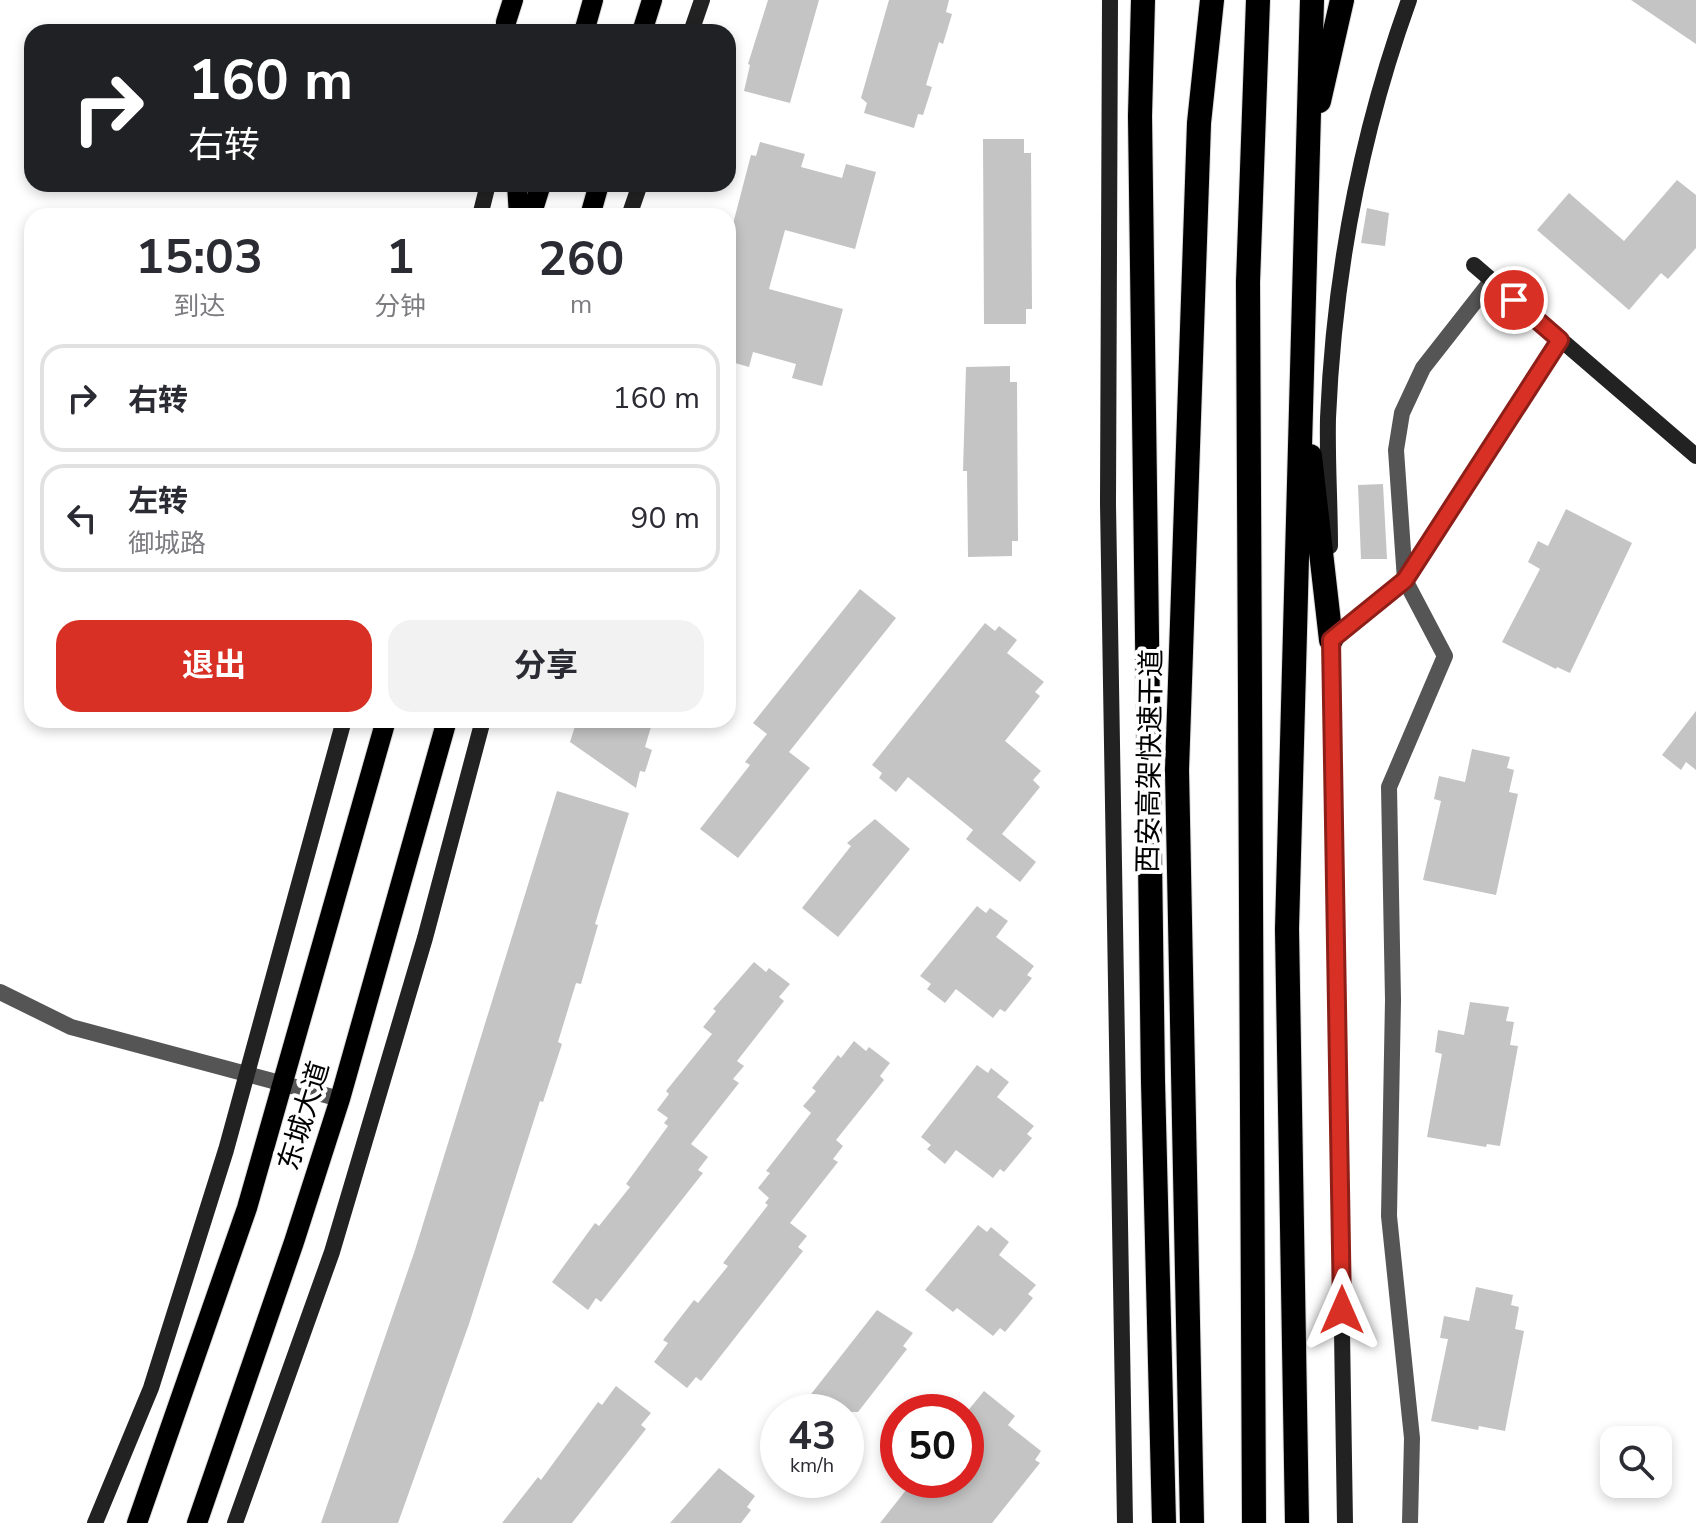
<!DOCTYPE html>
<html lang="zh">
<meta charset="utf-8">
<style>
:root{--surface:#fff;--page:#f2f2f3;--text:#2b2b33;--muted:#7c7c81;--line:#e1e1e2;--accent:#d93025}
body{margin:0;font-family:"Nunito Sans","Noto Sans SC",sans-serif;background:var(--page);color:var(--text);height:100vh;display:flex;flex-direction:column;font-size:30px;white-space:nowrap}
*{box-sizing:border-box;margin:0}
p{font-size:26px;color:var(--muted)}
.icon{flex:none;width:44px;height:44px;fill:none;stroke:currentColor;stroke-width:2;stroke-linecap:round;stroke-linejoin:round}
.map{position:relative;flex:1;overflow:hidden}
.drawer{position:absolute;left:24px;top:208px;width:712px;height:520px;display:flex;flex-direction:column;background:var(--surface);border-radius:24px;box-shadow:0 4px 12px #0003}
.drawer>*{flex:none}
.top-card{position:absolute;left:24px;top:24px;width:712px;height:168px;border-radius:24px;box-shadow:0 4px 12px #0003;background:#202124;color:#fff;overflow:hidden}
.fabs{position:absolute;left:1600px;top:1426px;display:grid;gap:16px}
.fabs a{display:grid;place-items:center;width:72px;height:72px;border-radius:16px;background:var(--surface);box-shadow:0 4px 12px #0003;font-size:40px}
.speed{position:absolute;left:760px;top:1394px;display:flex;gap:16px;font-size:40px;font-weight:700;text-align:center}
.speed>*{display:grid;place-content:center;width:104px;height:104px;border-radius:50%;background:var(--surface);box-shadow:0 4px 12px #0003;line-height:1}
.speed small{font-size:20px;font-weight:400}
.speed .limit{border:12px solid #d22;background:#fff;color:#111}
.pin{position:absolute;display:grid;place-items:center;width:68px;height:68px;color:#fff;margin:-34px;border:4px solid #fff;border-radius:50%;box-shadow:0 2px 8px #0007}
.me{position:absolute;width:88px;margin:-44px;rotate:0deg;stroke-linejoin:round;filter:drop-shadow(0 0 6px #0008)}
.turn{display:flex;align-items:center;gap:28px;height:168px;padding:0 32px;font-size:36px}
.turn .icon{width:104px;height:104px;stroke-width:2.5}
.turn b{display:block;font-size:56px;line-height:68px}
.eta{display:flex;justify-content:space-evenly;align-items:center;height:136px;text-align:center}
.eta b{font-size:48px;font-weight:700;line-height:56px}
.primary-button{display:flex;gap:16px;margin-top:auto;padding:16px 32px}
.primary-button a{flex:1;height:92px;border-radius:24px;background:var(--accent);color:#fff;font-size:32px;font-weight:700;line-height:92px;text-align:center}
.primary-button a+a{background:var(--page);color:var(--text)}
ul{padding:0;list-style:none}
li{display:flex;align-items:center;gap:24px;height:108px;margin:0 16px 12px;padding:0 16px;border:4px solid var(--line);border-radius:24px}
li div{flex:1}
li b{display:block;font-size:30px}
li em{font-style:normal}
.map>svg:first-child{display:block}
.building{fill:#c4c4c4}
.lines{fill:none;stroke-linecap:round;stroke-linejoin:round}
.primary-casing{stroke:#dbdbdb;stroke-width:22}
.highway-casing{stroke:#dbdbdb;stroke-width:26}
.lane{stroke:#555;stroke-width:16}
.street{stroke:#555;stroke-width:16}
.secondary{stroke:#222;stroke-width:16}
.primary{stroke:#000;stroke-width:20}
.highway{stroke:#000;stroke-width:24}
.route-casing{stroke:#8d1f18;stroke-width:20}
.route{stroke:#d93025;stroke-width:14}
.labels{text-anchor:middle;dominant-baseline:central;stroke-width:8;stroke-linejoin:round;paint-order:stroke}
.street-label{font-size:28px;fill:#000;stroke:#fff}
</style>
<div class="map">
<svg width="1696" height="1523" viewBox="0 0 1696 1523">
<rect width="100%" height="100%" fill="#fff"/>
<g class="building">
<polygon points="768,0 819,0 790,103 744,91 750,65 748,64"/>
<polygon points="889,0 949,0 946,12 952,14 943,44 939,42 926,85 932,87 923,115 918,114 914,128 864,113 867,103 861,98"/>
<polygon points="1631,0 1696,0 1696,44"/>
<polygon points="983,139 1024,139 1024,153 1031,153 1032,309 1026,309 1026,324 984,324"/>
<polygon points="760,142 805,154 801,167 842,178 846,164 876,172 855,249 785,230 769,289 843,309 822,386 792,378 796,364 753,352 749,367 728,361 728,243 751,155 756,156"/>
<polygon points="1677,180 1696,195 1696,248 1668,279 1661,273 1629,310 1537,230 1569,193 1624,241"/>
<polygon points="1367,208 1389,213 1385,246 1361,243"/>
<polygon points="1010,366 1010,382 1017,382 1018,541 1012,541 1012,556 968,557 967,471 963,471 966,367"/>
<polygon points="1383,484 1387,559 1361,559 1358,485"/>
<polygon points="1566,509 1632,543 1570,673 1557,667 1556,669 1502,642 1540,569 1528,562 1538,541 1548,546"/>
<polygon points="860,589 896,618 789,752 810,768 738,858 700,829 750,765 745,762 767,734 753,723"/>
<polygon points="985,623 995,631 999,626 1017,640 1007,653 1044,682 1035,692 1040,696 1005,741 1041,771 1033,780 1040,787 1002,834 1036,862 1020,882 966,839 973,830 908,777 896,792 879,778 882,773 872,765"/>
<polygon points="1696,711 1696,770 1686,762 1681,770 1662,755"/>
<polygon points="577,720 653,720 645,747 652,750 645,772 640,771 636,788 570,742"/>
<polygon points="1472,749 1510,757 1507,768 1514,770 1509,792 1518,794 1496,895 1423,880 1441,801 1434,799 1439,776 1465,782"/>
<polygon points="557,791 629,813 595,924 598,925 581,984 576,983 558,1042 562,1044 543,1102 540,1101 469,1324 398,1523 321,1523 415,1250"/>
<polygon points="875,819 910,849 838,937 802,908 851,846 847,843"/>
<polygon points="977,906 986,913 990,908 1008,921 996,937 1034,966 1027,975 1032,978 1005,1012 1000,1009 993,1018 956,989 945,1003 927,989 931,984 920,976"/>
<polygon points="754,962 766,972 769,968 790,984 779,997 784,1001 737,1061 744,1066 733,1079 739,1083 691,1144 708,1157 698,1170 703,1173 601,1302 596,1298 588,1310 552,1282 595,1223 599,1226 630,1187 626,1184 668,1126 664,1123 668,1118 657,1110 669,1094 666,1091 712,1034 703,1027 716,1011 713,1009"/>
<polygon points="1470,1002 1509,1007 1506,1021 1514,1022 1510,1045 1518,1046 1500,1146 1487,1144 1486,1147 1427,1137 1442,1054 1435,1052 1438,1030 1464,1035"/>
<polygon points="854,1041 866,1051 869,1047 890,1063 880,1076 884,1080 836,1140 843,1146 833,1159 838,1162 790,1223 807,1236 798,1247 803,1251 701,1381 696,1377 687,1388 654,1362 668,1343 663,1340 694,1300 698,1303 728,1266 723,1263 768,1205 765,1203 769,1198 758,1188 770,1173 766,1171 811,1113 803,1106 816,1091 812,1088 838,1055 841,1058"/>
<polygon points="977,1065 988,1073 991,1068 1009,1082 997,1097 1034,1126 1027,1134 1032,1138 1004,1172 1000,1169 993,1178 956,1150 945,1164 927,1149 931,1145 921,1137"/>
<polygon points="978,1225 987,1232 991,1227 1009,1242 999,1255 1036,1285 1028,1294 1033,1298 1005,1332 1000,1328 993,1336 957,1308 953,1312 925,1290"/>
<polygon points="1476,1287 1513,1295 1511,1305 1519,1307 1515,1329 1524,1331 1505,1431 1479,1426 1478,1430 1431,1421 1448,1339 1440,1338 1444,1316 1469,1321"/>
<polygon points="877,1310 913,1333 903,1346 907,1349 858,1412 797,1412"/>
<polygon points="616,1386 651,1413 641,1425 646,1429 572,1523 502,1523 538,1477 541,1480 598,1402 602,1405"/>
<polygon points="984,1391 1015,1416 1008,1425 1041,1451 1035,1460 1040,1463 992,1523 880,1523 914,1480 966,1480 966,1413"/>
<polygon points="719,1468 755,1496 747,1507 751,1510 741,1523 670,1523"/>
</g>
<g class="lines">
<defs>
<g id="primary">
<polyline points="506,32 506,22 513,0"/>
<polyline points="584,32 593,0"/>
<polyline points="642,32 652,0"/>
<polyline points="517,184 519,216"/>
<polyline points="531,216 541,184"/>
<polyline points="590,216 599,184"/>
<polyline points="137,1523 247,1208 386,720"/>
<polyline points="197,1523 294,1242 340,1099 447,720"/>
</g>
<g id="highway">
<polyline points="1143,0 1140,116 1153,1081 1164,1523"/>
<polyline points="1319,101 1342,0"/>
<polyline points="1310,456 1331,640"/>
<polyline points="1192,1523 1177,770 1199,123 1212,0"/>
<polyline points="1254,1523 1248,282 1258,0"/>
<polyline points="1297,1523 1287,929 1312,0"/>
</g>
</defs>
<use href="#primary" class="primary-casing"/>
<use href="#highway" class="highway-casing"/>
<g class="lane">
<polyline points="1405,580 1396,450 1402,413 1423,368 1492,280"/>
<polyline points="0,992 71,1027 340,1099"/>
</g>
<g class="street">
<polyline points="1405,580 1445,656 1389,787 1393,1000 1389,1216 1412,1438 1410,1523"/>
<polyline points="1331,640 1405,580 1560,340"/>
</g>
<g class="secondary">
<polyline points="1110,0 1108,504 1125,1523"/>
<polyline points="691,32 702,0"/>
<polyline points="480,216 488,184"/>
<polyline points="629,216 640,184"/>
<polyline points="1474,265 1696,456"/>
<path d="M1330 546C1330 503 1327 460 1328 418 1334 276 1361 133 1409 0"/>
<polyline points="1331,633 1345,1523"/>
<polyline points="95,1523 151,1388 226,1150 344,720"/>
<polyline points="235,1523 332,1252 425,938 483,720"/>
</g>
<use href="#primary" class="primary"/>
<use href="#highway" class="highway"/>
</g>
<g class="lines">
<defs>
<polyline id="route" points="1342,1310 1331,640 1405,580 1560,340 1514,300"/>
</defs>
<use href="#route" class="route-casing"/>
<use href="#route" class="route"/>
</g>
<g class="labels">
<g class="street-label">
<text transform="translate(1150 761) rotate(-89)">西安高架快速干道</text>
<text transform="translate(304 1116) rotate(-73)">东城大道</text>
</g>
</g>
</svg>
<div class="fabs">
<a><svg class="icon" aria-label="search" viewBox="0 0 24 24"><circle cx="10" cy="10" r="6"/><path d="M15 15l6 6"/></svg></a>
</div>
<div class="speed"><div>43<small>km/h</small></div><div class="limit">50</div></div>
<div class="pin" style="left:1514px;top:300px;background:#d93025"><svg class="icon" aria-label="arrive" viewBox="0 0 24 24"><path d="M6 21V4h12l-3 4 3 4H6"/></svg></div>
<svg class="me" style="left:1342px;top:1310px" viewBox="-20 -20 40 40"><path d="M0-17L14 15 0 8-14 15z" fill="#d93025" stroke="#fff" stroke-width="4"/></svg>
<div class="top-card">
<div class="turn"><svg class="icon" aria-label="right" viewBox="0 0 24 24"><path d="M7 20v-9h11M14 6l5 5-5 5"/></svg><div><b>160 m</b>右转</div></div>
</div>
<section class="drawer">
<div class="eta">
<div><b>15:03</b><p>到达</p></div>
<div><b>1</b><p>分钟</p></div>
<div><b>260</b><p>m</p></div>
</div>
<ul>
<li><svg class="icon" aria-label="right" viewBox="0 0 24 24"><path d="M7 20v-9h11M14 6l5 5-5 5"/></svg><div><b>右转</b></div><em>160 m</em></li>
<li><svg class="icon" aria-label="left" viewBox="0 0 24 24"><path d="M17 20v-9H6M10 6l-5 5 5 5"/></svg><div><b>左转</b><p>御城路</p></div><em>90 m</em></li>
</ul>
<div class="primary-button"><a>退出</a><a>分享</a></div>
</section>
</div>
